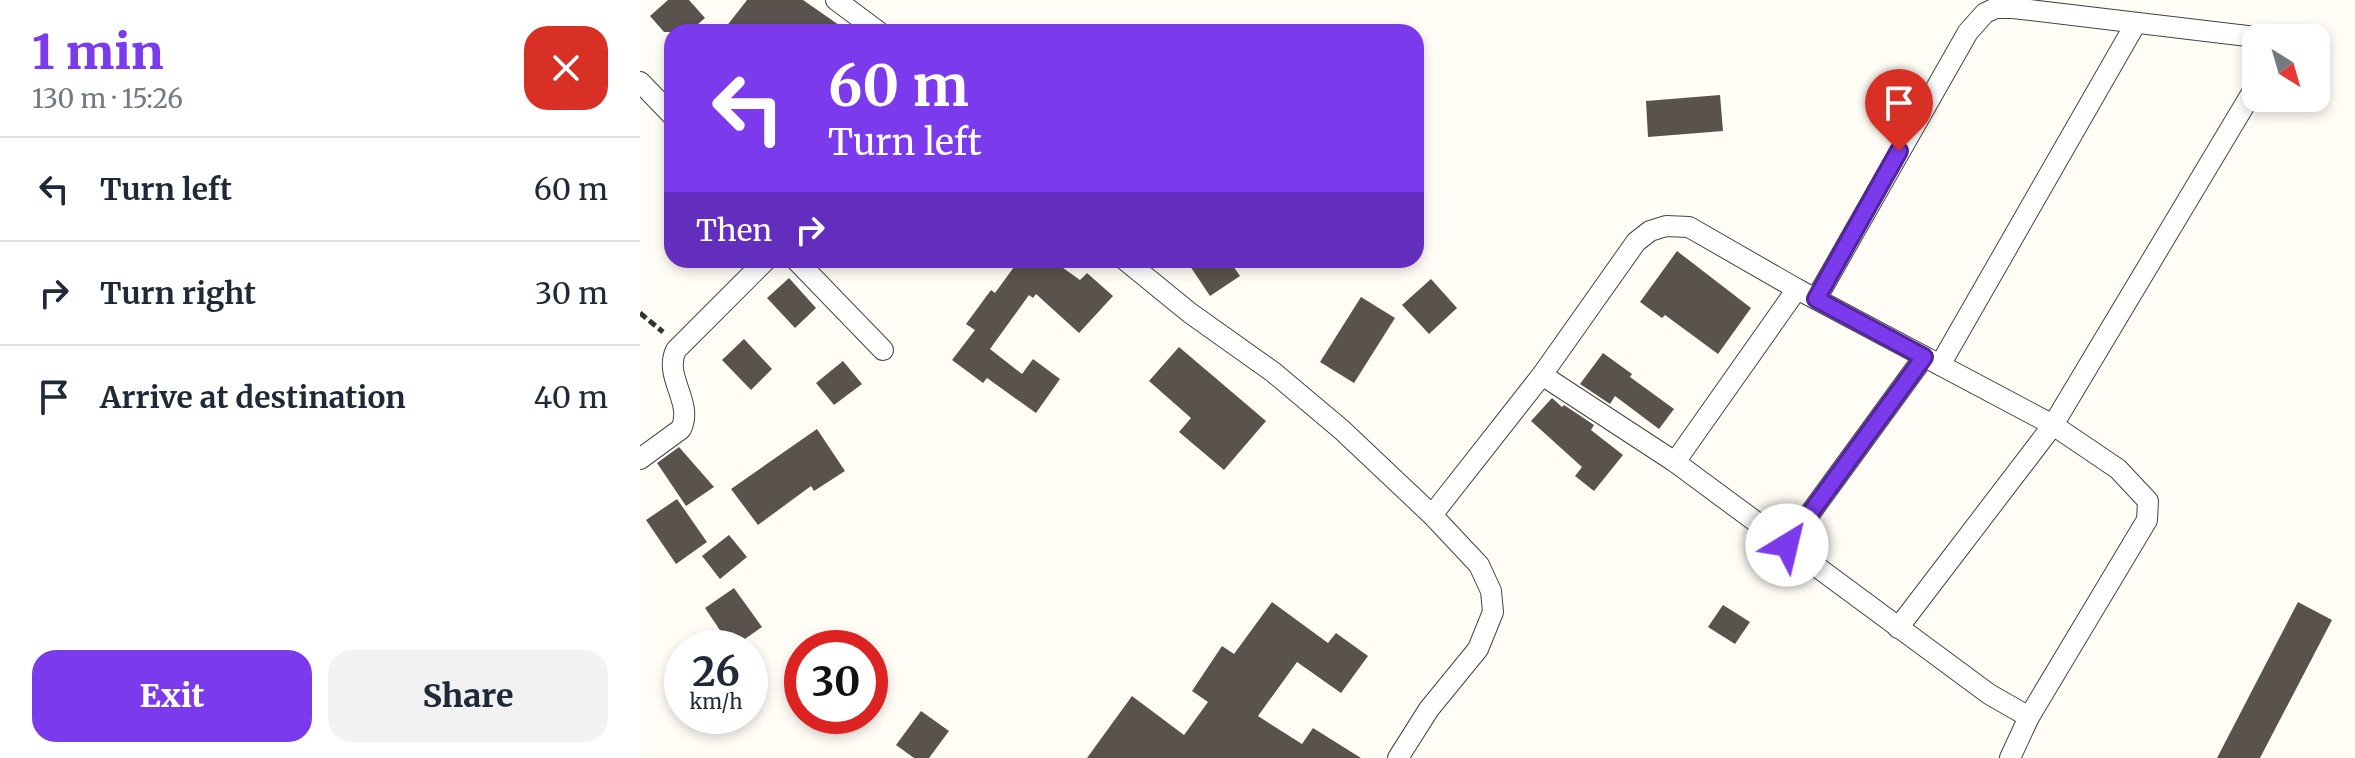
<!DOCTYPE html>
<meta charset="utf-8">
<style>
:root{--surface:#fff;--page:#f2f2f3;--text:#1f2937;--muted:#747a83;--line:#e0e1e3;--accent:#7c3aed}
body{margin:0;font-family:Merriweather,serif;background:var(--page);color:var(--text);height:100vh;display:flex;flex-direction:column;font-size:30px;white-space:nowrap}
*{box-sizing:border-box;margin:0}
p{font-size:26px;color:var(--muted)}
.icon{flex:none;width:44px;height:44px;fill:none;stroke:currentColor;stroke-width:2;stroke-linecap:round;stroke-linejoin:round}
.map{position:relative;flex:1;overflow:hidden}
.details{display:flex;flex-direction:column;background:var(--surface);width:640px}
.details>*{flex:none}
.hud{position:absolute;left:24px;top:24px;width:760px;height:244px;border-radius:24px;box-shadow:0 4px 12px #0003;background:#7c3aed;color:#fff;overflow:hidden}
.needle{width:52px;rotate:143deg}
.tools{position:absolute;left:1602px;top:24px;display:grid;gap:16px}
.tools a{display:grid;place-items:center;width:88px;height:88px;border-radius:16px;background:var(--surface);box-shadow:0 4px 12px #0003;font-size:40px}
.speed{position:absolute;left:24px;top:630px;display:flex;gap:16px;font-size:40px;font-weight:700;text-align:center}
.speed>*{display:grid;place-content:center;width:104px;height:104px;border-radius:50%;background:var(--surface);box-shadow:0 4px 12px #0003;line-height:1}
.speed small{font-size:20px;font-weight:400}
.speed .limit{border:12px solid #d22;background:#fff;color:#111}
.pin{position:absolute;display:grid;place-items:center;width:68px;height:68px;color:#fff;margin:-82px -34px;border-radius:50% 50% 50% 0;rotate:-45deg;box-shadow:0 0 8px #0007}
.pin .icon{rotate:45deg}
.me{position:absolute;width:88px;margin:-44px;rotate:36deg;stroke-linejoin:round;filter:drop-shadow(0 0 6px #0008)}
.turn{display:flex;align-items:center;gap:28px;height:168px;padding:0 32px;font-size:36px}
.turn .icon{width:104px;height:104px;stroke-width:2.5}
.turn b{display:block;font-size:56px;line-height:68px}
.then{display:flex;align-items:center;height:76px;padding:0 32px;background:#0003;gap:16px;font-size:30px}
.round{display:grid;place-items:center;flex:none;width:84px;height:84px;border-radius:24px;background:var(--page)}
.summary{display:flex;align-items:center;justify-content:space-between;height:136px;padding:0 32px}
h1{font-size:48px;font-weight:800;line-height:60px;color:var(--accent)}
.cta{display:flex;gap:16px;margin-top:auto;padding:16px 32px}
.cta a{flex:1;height:92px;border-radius:24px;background:var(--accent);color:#fff;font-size:32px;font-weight:800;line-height:92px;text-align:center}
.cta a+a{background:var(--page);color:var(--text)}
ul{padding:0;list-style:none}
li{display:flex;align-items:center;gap:24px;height:104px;padding:0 32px;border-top:2px solid var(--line)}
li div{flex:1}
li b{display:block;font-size:30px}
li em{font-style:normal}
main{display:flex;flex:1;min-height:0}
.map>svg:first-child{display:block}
.building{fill:#5a524d}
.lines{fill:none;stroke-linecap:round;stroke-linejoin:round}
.street-casing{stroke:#444;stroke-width:22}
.path{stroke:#333;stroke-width:5;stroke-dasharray:8 4;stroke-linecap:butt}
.street{stroke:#fff;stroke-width:20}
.route-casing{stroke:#51269a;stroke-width:20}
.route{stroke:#7c3aed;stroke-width:14}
</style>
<main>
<section class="details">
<div class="summary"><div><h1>1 min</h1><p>130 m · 15:26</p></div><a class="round" style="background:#d93025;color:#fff"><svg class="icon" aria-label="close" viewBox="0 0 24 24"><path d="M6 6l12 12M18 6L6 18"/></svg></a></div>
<ul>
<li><svg class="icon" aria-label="left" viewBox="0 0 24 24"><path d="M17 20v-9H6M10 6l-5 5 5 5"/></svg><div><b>Turn left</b></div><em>60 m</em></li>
<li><svg class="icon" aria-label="right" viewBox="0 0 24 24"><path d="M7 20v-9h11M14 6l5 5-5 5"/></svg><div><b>Turn right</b></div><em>30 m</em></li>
<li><svg class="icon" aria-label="arrive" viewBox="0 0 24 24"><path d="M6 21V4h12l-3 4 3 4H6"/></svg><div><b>Arrive at destination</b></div><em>40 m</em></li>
</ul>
<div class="cta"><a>Exit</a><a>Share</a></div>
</section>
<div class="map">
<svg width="1715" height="758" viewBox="0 0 1715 758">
<rect width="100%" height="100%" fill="#fffdf5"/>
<g class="building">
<polygon points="28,0 49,0 65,18 49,32 24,32 10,16"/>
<polygon points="107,0 163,0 209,32 82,32"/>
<polygon points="1080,95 1083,131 1008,137 1006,101"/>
<polygon points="1037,251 1111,308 1078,354 1025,315 1022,318 1000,302"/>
<polygon points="379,260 412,260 440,280 447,273 473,296 439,333 396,294 393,298 389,295 350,349 382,374 393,359 420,379 396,413 347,378 343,383 312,360 335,330 326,324 351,290 355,293"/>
<polygon points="546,260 589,260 600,276 570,296"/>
<polygon points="149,278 176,308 155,328 127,298"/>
<polygon points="791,279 817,308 789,334 762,305"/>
<polygon points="721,297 755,318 714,383 680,362"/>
<polygon points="104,339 132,369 111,390 82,360"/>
<polygon points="539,347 626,421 584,470 539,432 551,418 509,381"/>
<polygon points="963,353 992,374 990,377 1034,409 1019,429 975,396 970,404 940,384"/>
<polygon points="203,361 222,384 194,405 176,383"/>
<polygon points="912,398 922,407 924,405 954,425 951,430 983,455 954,491 935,476 942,467 891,421"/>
<polygon points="177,429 205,471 174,491 171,486 118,525 91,489"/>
<polygon points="39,447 74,487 46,506 17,463"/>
<polygon points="37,499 67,542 36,564 6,520"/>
<polygon points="89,535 107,557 80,579 62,556"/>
<polygon points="94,588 122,627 92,648 65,608"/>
<polygon points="632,602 688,643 696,633 728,656 701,693 657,662 618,716 662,744 673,728 721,758 447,758 492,696 544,735 568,702 552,691 582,646 594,654"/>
<polygon points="1658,602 1692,620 1620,758 1577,758"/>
<polygon points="1083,605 1110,622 1095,644 1068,627"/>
<polygon points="281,711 309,731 289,758 274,758 256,745"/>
</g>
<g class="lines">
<defs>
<g id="street">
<polyline points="196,0 239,32"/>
<polyline points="0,82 32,115"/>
<polyline points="156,260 243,350"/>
<polyline points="485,260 550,313 633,372 702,430 792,515 839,565 851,591 853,612 838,649 789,709 758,758"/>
<polyline points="1176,299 1328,32 1345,13 1356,8 1373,8 1624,38"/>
<polyline points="1300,365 1496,23"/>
<polyline points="902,375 1035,462 1349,694 1389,717"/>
<path d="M0 459 41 429C54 402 23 377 36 350L126 260"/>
<polyline points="1035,462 1157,289"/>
<polyline points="792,515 902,375 996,242 1010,231 1026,226 1049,227 1157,289 1413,425 1478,469 1508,501 1507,520 1389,717 1370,758"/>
<polyline points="1147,545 1284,357"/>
<polyline points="1258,628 1413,425 1616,86"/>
</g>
</defs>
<use href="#street" class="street-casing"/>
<polyline class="path" points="0,313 23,332"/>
<use href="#street" class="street"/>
</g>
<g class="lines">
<defs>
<polyline id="route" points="1147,545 1284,357 1176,299 1259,151"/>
</defs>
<use href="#route" class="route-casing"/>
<use href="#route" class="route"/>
</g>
</svg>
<div class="tools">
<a><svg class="needle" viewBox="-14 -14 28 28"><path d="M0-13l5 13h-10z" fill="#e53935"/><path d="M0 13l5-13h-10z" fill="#747a83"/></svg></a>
</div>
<div class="speed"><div>26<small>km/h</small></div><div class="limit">30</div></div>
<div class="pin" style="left:1259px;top:151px;background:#d93025"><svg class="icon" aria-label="arrive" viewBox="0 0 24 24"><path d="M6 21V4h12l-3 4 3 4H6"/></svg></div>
<svg class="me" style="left:1147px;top:545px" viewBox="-20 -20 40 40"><circle r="19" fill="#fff"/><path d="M0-13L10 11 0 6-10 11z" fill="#7c3aed"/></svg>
<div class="hud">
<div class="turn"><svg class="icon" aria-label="left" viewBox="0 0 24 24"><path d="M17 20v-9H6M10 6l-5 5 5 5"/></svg><div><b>60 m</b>Turn left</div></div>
<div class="then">Then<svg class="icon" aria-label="right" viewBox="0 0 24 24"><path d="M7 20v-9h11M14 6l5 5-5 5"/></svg></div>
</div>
</div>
</main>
